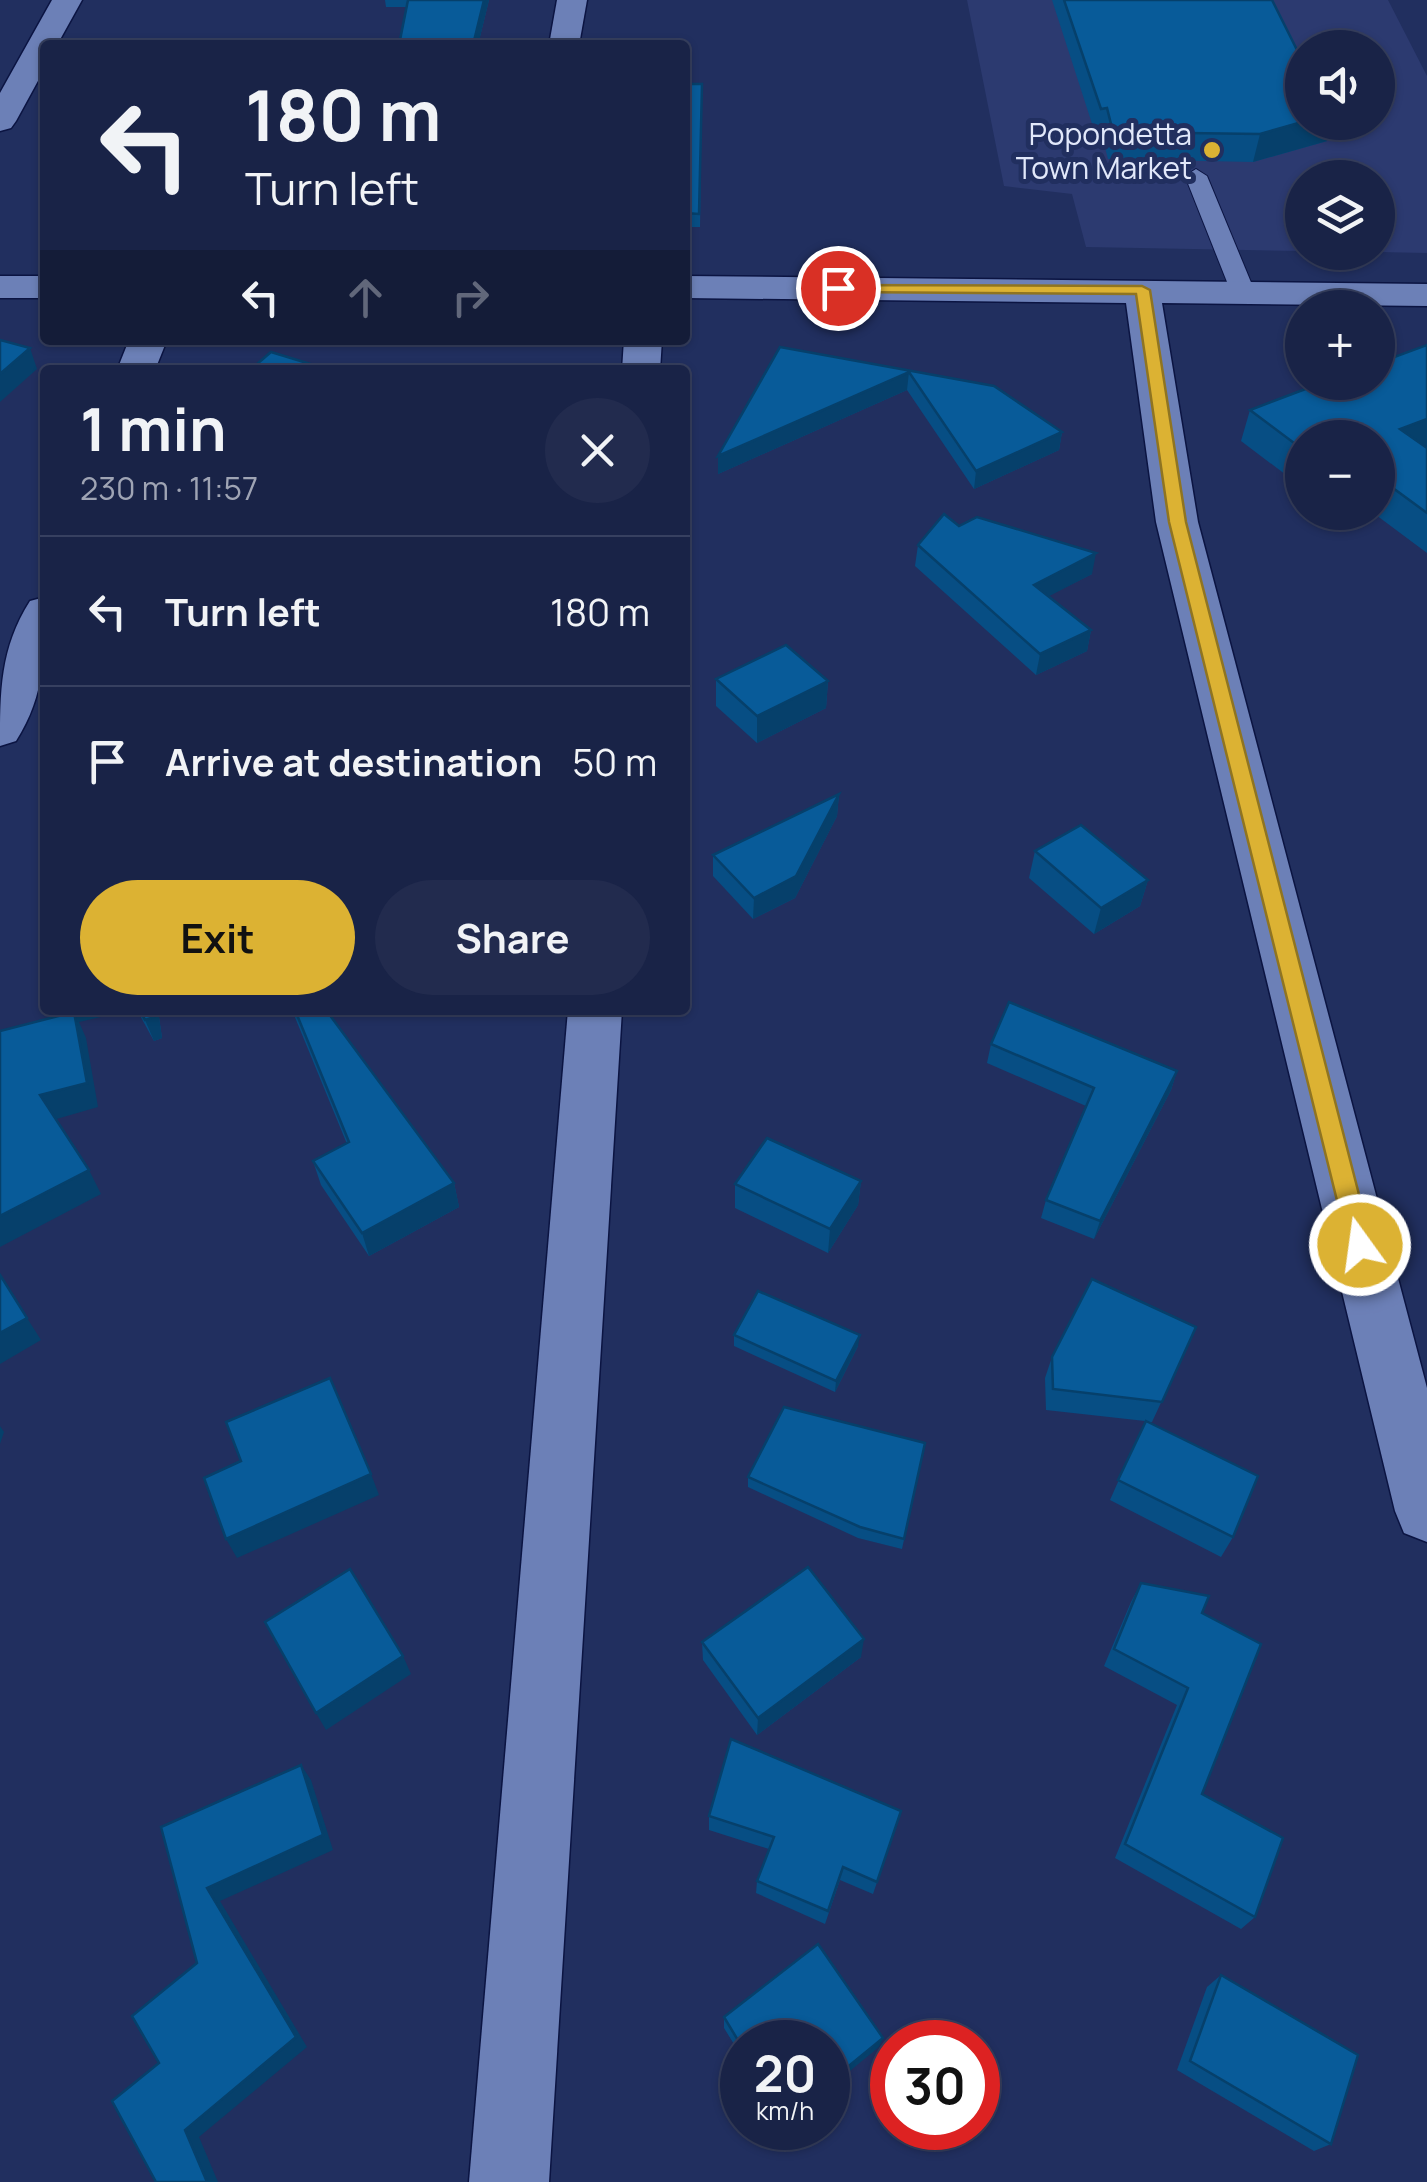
<!DOCTYPE html>
<meta charset="utf-8">
<style>
:root{--surface:#192347;--page:#222b4e;--text:#f1f3f6;--muted:#9fa4b4;--line:#374060;--accent:#dcb233}
body{margin:0;font-family:Manrope,sans-serif;background:var(--page);color:var(--text);height:100vh;display:flex;flex-direction:column;font-size:38px;white-space:nowrap}
*{box-sizing:border-box;margin:0}
p{font-size:32px;color:var(--muted)}
.icon{flex:none;width:55px;height:55px;fill:none;stroke:currentColor;stroke-width:2;stroke-linecap:round;stroke-linejoin:round}
.map{position:relative;flex:1;overflow:hidden}
.panel{position:absolute;left:40px;top:365px;width:650px;height:650px;display:flex;flex-direction:column;background:var(--surface);border-radius:10px;box-shadow:0 2px 8px #0004,0 0 0 2px var(--line)}
.panel>*{flex:none}
.guide{position:absolute;left:40px;top:40px;width:650px;height:305px;border-radius:10px;box-shadow:0 2px 8px #0004,0 0 0 2px var(--line);background:#192347;color:var(--text);overflow:hidden}
.controls{position:absolute;left:1285px;top:30px;display:grid;gap:20px}
.controls a{display:grid;place-items:center;width:110px;height:110px;border-radius:50%;background:var(--surface);box-shadow:0 2px 8px #0004,0 0 0 2px var(--line);font-size:50px}
.speed{position:absolute;left:720px;top:2020px;display:flex;gap:20px;font-size:50px;font-weight:700;text-align:center}
.speed>*{display:grid;place-content:center;width:130px;height:130px;border-radius:50%;background:var(--surface);box-shadow:0 2px 8px #0004,0 0 0 2px var(--line);line-height:1}
.speed small{font-size:25px;font-weight:400}
.speed .limit{border:15px solid #d22;background:#fff;color:#111}
.pin{position:absolute;display:grid;place-items:center;width:85px;height:85px;color:#fff;margin:-42px;border:5px solid #fff;border-radius:50%;box-shadow:0 2px 10px #0007}
.me{position:absolute;width:110px;margin:-55px;rotate:346deg;stroke-linejoin:round;filter:drop-shadow(0 0 8px #0008)}
.turn{display:flex;align-items:center;gap:35px;height:210px;padding:0 40px;font-size:45px}
.turn .icon{width:130px;height:130px;stroke-width:2.5}
.turn b{display:block;font-size:70px;line-height:85px}
.lanes{display:flex;align-items:center;height:95px;padding:0 40px;background:#0003;justify-content:center;gap:50px;direction:ltr}
.lanes .off{opacity:.35}
.round{display:grid;place-items:center;flex:none;width:105px;height:105px;border-radius:52px;background:var(--page)}
.overview{display:flex;align-items:center;justify-content:space-between;height:170px;padding:0 40px}
h1{font-size:60px;font-weight:700;line-height:75px}
.cta{display:flex;gap:20px;margin-top:auto;padding:20px 40px}
.cta a{flex:1;height:115px;border-radius:60px;background:var(--accent);color:#111;font-size:40px;font-weight:700;line-height:115px;text-align:center}
.cta a+a{background:var(--page);color:var(--text)}
ul{padding:0;list-style:none}
li{display:flex;align-items:center;gap:30px;height:150px;padding:0 40px;border-top:2px solid var(--line)}
li div{flex:1}
li b{display:block;font-size:38px}
li em{font-style:normal}
.map>svg:first-child{display:block}
.built{fill:#2c3a70;fill-rule:evenodd}
.lines{fill:none;stroke-linecap:round;stroke-linejoin:round}
.lane-casing{stroke:#0b1442;stroke-width:2}
.street-casing{stroke:#0b1442;stroke-width:3}
.lane{fill:#6c80b7;fill-rule:evenodd}
.street{fill:#6c80b7;fill-rule:evenodd}
.wall{fill:#074e84}
.shaded-wall{fill:#06406b}
.building{fill:#085b99;stroke:#06406b;stroke-width:2.5}
.route{fill:#dcb233;stroke:#8f7421;stroke-width:2.5}
.poi-dot{fill:#dcb233;stroke:#212f5f;stroke-width:4}
.labels{text-anchor:middle;dominant-baseline:central;stroke-width:10;stroke-linejoin:round;paint-order:stroke}
.far-poi-label{font-size:30px;fill:#e1e8fa;stroke:#212f5f;text-anchor:end}
</style>
<div class="map">
<svg width="1427" height="2182" viewBox="0 0 1427 2182">
<rect width="100%" height="100%" fill="#212f5f"/>
<path class="built" d="M967 0H1388L1427 76V253L1378 252V178H1302V251L1086 247 1072 194 1004 186ZM1302 48H1378V122H1302Z"/>
<g class="lines">
<defs>
<polygon id="lane" points="1196,169 1207,176 1255,292 1252,297 1234,297 1231,292 1185,176"/>
<g id="street">
<polygon points="52,0 82,0 57,45 45,45 45,68 16,121 11,128 0,131 0,93"/>
<polygon points="557,0 587,0 579,45 549,45"/>
<rect x="0" y="276" width="45" height="22"/>
<polygon points="685,276 1427,284 1427,306 1162,303 1198,522 1427,1388 1427,1542 1404,1533 1395,1511 1156,522 1126,303 685,298"/>
<polygon points="129,340 167,340 155,370 117,370"/>
<polygon points="624,340 662,340 660,370 622,370"/>
<path d="M45 597C45 651 46 694 16 741L0 746C0 692 0 648 30 601Z"/>
<polygon points="568,1010 622,1010 549,2182 469,2182"/>
</g>
</defs>
<use href="#lane" class="lane-casing"/>
<use href="#street" class="street-casing"/>
<use href="#lane" class="lane"/>
<use href="#street" class="street"/>
</g>
<g class="wall">
<polygon points="385,0 489,0 478,45 407,7 386,7"/>
<polygon points="1052,0 1272,0 1327,141 1253,162 1108,159 1102,136 1096,136"/>
<polygon points="685,84 702,84 700,227 685,227"/>
<polygon points="780,347 994,386 1062,432 1059,450 974,489 907,390 718,474"/>
<polygon points="1250,410 1427,448 1427,553 1372,512 1378,512 1378,438 1302,438 1302,487 1241,441"/>
<polygon points="959,526 1092,574 1048,596 1091,630 1087,651 1036,675 915,566 918,545"/>
<polygon points="716,679 828,681 826,708 757,743 716,706"/>
<polygon points="839,794 837,816 795,898 753,919 713,876 713,855"/>
<polygon points="1035,851 1148,880 1140,906 1094,934 1029,878"/>
<polygon points="137,1010 158,1010 162,1038 154,1041"/>
<polygon points="292,1010 326,1010 454,1183 459,1207 369,1256 321,1185 313,1161 347,1144"/>
<polygon points="991,1044 1177,1071 1171,1090 1094,1239 1041,1218 1046,1200 1086,1106 987,1063"/>
<polygon points="861,1181 858,1205 828,1253 735,1208 735,1184"/>
<polygon points="1196,1327 1152,1422 1146,1422 1233,1537 1221,1557 1110,1500 1145,1421 1046,1410 1045,1378 1052,1357"/>
<polygon points="734,1335 858,1346 835,1392 734,1346"/>
<polygon points="925,1443 902,1549 858,1538 748,1487 748,1477"/>
<polygon points="1141,1583 1202,1613 1202,1794 1255,1917 1241,1929 1115,1858 1177,1705 1104,1666 1131,1602"/>
<polygon points="702,1642 861,1657 757,1735 703,1660"/>
<polygon points="901,1811 873,1894 840,1880 825,1924 756,1893 757,1881 769,1849 709,1830 709,1816"/>
<polygon points="1221,1975 1331,2144 1314,2151 1177,2070 1207,1987"/>
<polygon points="724,2017 879,2047 742,2042 742,2057 724,2028"/>
<polygon points="742,2073 742,2099 735,2087 736,2078"/>
<polygon points="760,2128 781,2128 767,2139"/>
</g>
<g class="shaded-wall">
<polygon points="484,0 489,0 478,45 473,45"/>
<polygon points="1302,122 1332,122 1327,141 1253,162 1260,134"/>
<polygon points="30,348 37,369 0,402 0,374"/>
<polygon points="909,372 907,390 718,474 718,456"/>
<polygon points="1427,419 1427,447 1400,429"/>
<polygon points="1062,432 1059,450 974,489 976,471"/>
<polygon points="1096,553 1092,574 1030,606 1034,585"/>
<polygon points="1091,630 1087,651 1036,675 1040,654"/>
<polygon points="828,681 826,708 757,743 757,716"/>
<polygon points="839,794 837,816 795,898 753,919 754,898"/>
<polygon points="1148,880 1140,906 1094,934 1101,908"/>
<polygon points="65,1010 131,1010 79,1022 86,1038 98,1107 53,1120 40,1095 71,1024"/>
<polygon points="153,1010 158,1010 162,1038 154,1041 145,1020"/>
<polygon points="1177,1071 1171,1090 1094,1239 1100,1221"/>
<polygon points="89,1170 101,1194 0,1247 0,1216"/>
<polygon points="861,1181 858,1205 828,1253 830,1229"/>
<polygon points="454,1183 459,1207 369,1256 362,1233"/>
<polygon points="27,1318 41,1340 0,1364 0,1333"/>
<polygon points="860,1335 858,1346 835,1392 836,1381"/>
<polygon points="0,1426 4,1432 0,1444"/>
<polygon points="371,1474 379,1495 237,1558 226,1539"/>
<polygon points="864,1639 861,1657 757,1735 758,1718"/>
<polygon points="403,1656 411,1674 326,1730 316,1713"/>
<polygon points="301,1765 311,1780 333,1850 220,1901 307,2047 199,2137 218,2182 207,2182 185,2130 207,1888"/>
<polygon points="883,2038 879,2047 828,2089 828,2083"/>
<polygon points="773,2128 781,2128 767,2139 768,2131"/>
</g>
<g class="building">
<polygon points="408,0 484,0 473,45 399,45"/>
<polygon points="1064,0 1272,0 1302,60 1302,122 1260,134 1113,132 1107,108 1101,109"/>
<polygon points="685,84 702,84 699,214 685,213"/>
<polygon points="0,340 30,348 0,374"/>
<polygon points="1427,345 1427,419 1400,429 1427,448 1427,513 1378,477 1378,438 1302,438 1302,449 1250,410 1324,382 1378,382 1378,363"/>
<polygon points="780,347 994,386 1062,432 976,471 909,372 718,456"/>
<polygon points="271,352 330,370 250,370"/>
<polygon points="944,514 959,526 977,517 1096,553 1034,585 1091,630 1040,654 918,545"/>
<polygon points="786,645 828,681 757,716 716,679"/>
<polygon points="839,794 796,876 754,898 713,855"/>
<polygon points="1081,825 1148,880 1101,908 1035,851"/>
<polygon points="1009,1002 1177,1071 1100,1221 1046,1200 1094,1088 991,1044"/>
<polygon points="140,1010 153,1010 154,1017 145,1020"/>
<polygon points="295,1010 326,1010 454,1183 362,1233 313,1161 349,1142"/>
<polygon points="74,1012 87,1083 40,1095 89,1170 0,1216 0,1031"/>
<polygon points="767,1138 861,1181 830,1229 735,1184"/>
<polygon points="0,1275 27,1318 0,1333"/>
<polygon points="1092,1279 1196,1327 1162,1402 1053,1389 1052,1357"/>
<polygon points="758,1291 860,1335 836,1381 734,1335"/>
<polygon points="330,1378 371,1474 226,1539 204,1478 241,1461 226,1422"/>
<polygon points="784,1407 925,1443 904,1539 860,1527 748,1477"/>
<polygon points="1146,1421 1258,1476 1233,1537 1118,1480"/>
<polygon points="808,1567 864,1639 758,1718 702,1642"/>
<polygon points="350,1569 403,1656 316,1713 265,1622"/>
<polygon points="1141,1583 1209,1596 1202,1613 1261,1644 1202,1794 1283,1838 1255,1917 1125,1844 1188,1688 1114,1649"/>
<polygon points="731,1739 901,1811 877,1882 843,1867 828,1911 757,1881 774,1837 709,1816"/>
<polygon points="301,1765 323,1835 207,1888 296,2037 185,2130 207,2182 156,2182 112,2101 159,2063 132,2016 197,1963 161,1827"/>
<polygon points="818,1944 883,2038 828,2083 828,2042 742,2042 742,2047 724,2017"/>
<polygon points="1221,1975 1358,2055 1331,2144 1190,2061"/>
<polygon points="742,2073 742,2090 736,2078"/>
</g>
<polygon class="route" points="832,285 1142,286 1150,290 1186,522 1372,1245 1368,1252 1360,1255 1351,1252 1348,1245 1169,522 1136,294 838,292 832,291"/>
<circle class="poi-dot" cx="1212" cy="150" r="10"/>
<g class="labels">
<g class="far-poi-label">
<text x="1192" y="133">Popondetta<tspan x="1192" dy="34">Town Market</tspan></text>
</g>
</g>
</svg>
<div class="controls">
<a><svg class="icon" aria-label="sound" viewBox="0 0 24 24"><path d="M4 9h4l5-4v14l-5-4H4zM17 9q2 3 0 6"/></svg></a>
<a><svg class="icon" aria-label="layers" viewBox="0 0 24 24"><path d="M12 4l9 5-9 5-9-5zM3 14l9 5 9-5"/></svg></a>
<a>+</a>
<a>−</a>
</div>
<div class="speed"><div>20<small>km/h</small></div><div class="limit">30</div></div>
<div class="pin" style="left:838px;top:288px;background:#d93025"><svg class="icon" aria-label="arrive" viewBox="0 0 24 24"><path d="M6 21V4h12l-3 4 3 4H6"/></svg></div>
<svg class="me" style="left:1360px;top:1245px" viewBox="-20 -20 40 40"><circle r="17" fill="#dcb233" stroke="#fff" stroke-width="3"/><path d="M0-11L8 9 0 5-8 9z" fill="#fff"/></svg>
<div class="guide">
<div class="turn"><svg class="icon" aria-label="left" viewBox="0 0 24 24"><path d="M17 20v-9H6M10 6l-5 5 5 5"/></svg><div><b>180 m</b>Turn left</div></div>
<div class="lanes"><svg class="icon" aria-label="left" viewBox="0 0 24 24"><path d="M17 20v-9H6M10 6l-5 5 5 5"/></svg><svg class="icon off" aria-label="ahead" viewBox="0 0 24 24"><path d="M12 20V5M6 11l6-6 6 6"/></svg><svg class="icon off" aria-label="right" viewBox="0 0 24 24"><path d="M7 20v-9h11M14 6l5 5-5 5"/></svg></div>
</div>
<section class="panel">
<div class="overview"><div><h1>1 min</h1><p>230 m · 11:57</p></div><a class="round"><svg class="icon" aria-label="close" viewBox="0 0 24 24"><path d="M6 6l12 12M18 6L6 18"/></svg></a></div>
<ul>
<li><svg class="icon" aria-label="left" viewBox="0 0 24 24"><path d="M17 20v-9H6M10 6l-5 5 5 5"/></svg><div><b>Turn left</b></div><em>180 m</em></li>
<li><svg class="icon" aria-label="arrive" viewBox="0 0 24 24"><path d="M6 21V4h12l-3 4 3 4H6"/></svg><div><b>Arrive at destination</b></div><em>50 m</em></li>
</ul>
<div class="cta"><a>Exit</a><a>Share</a></div>
</section>
</div>
